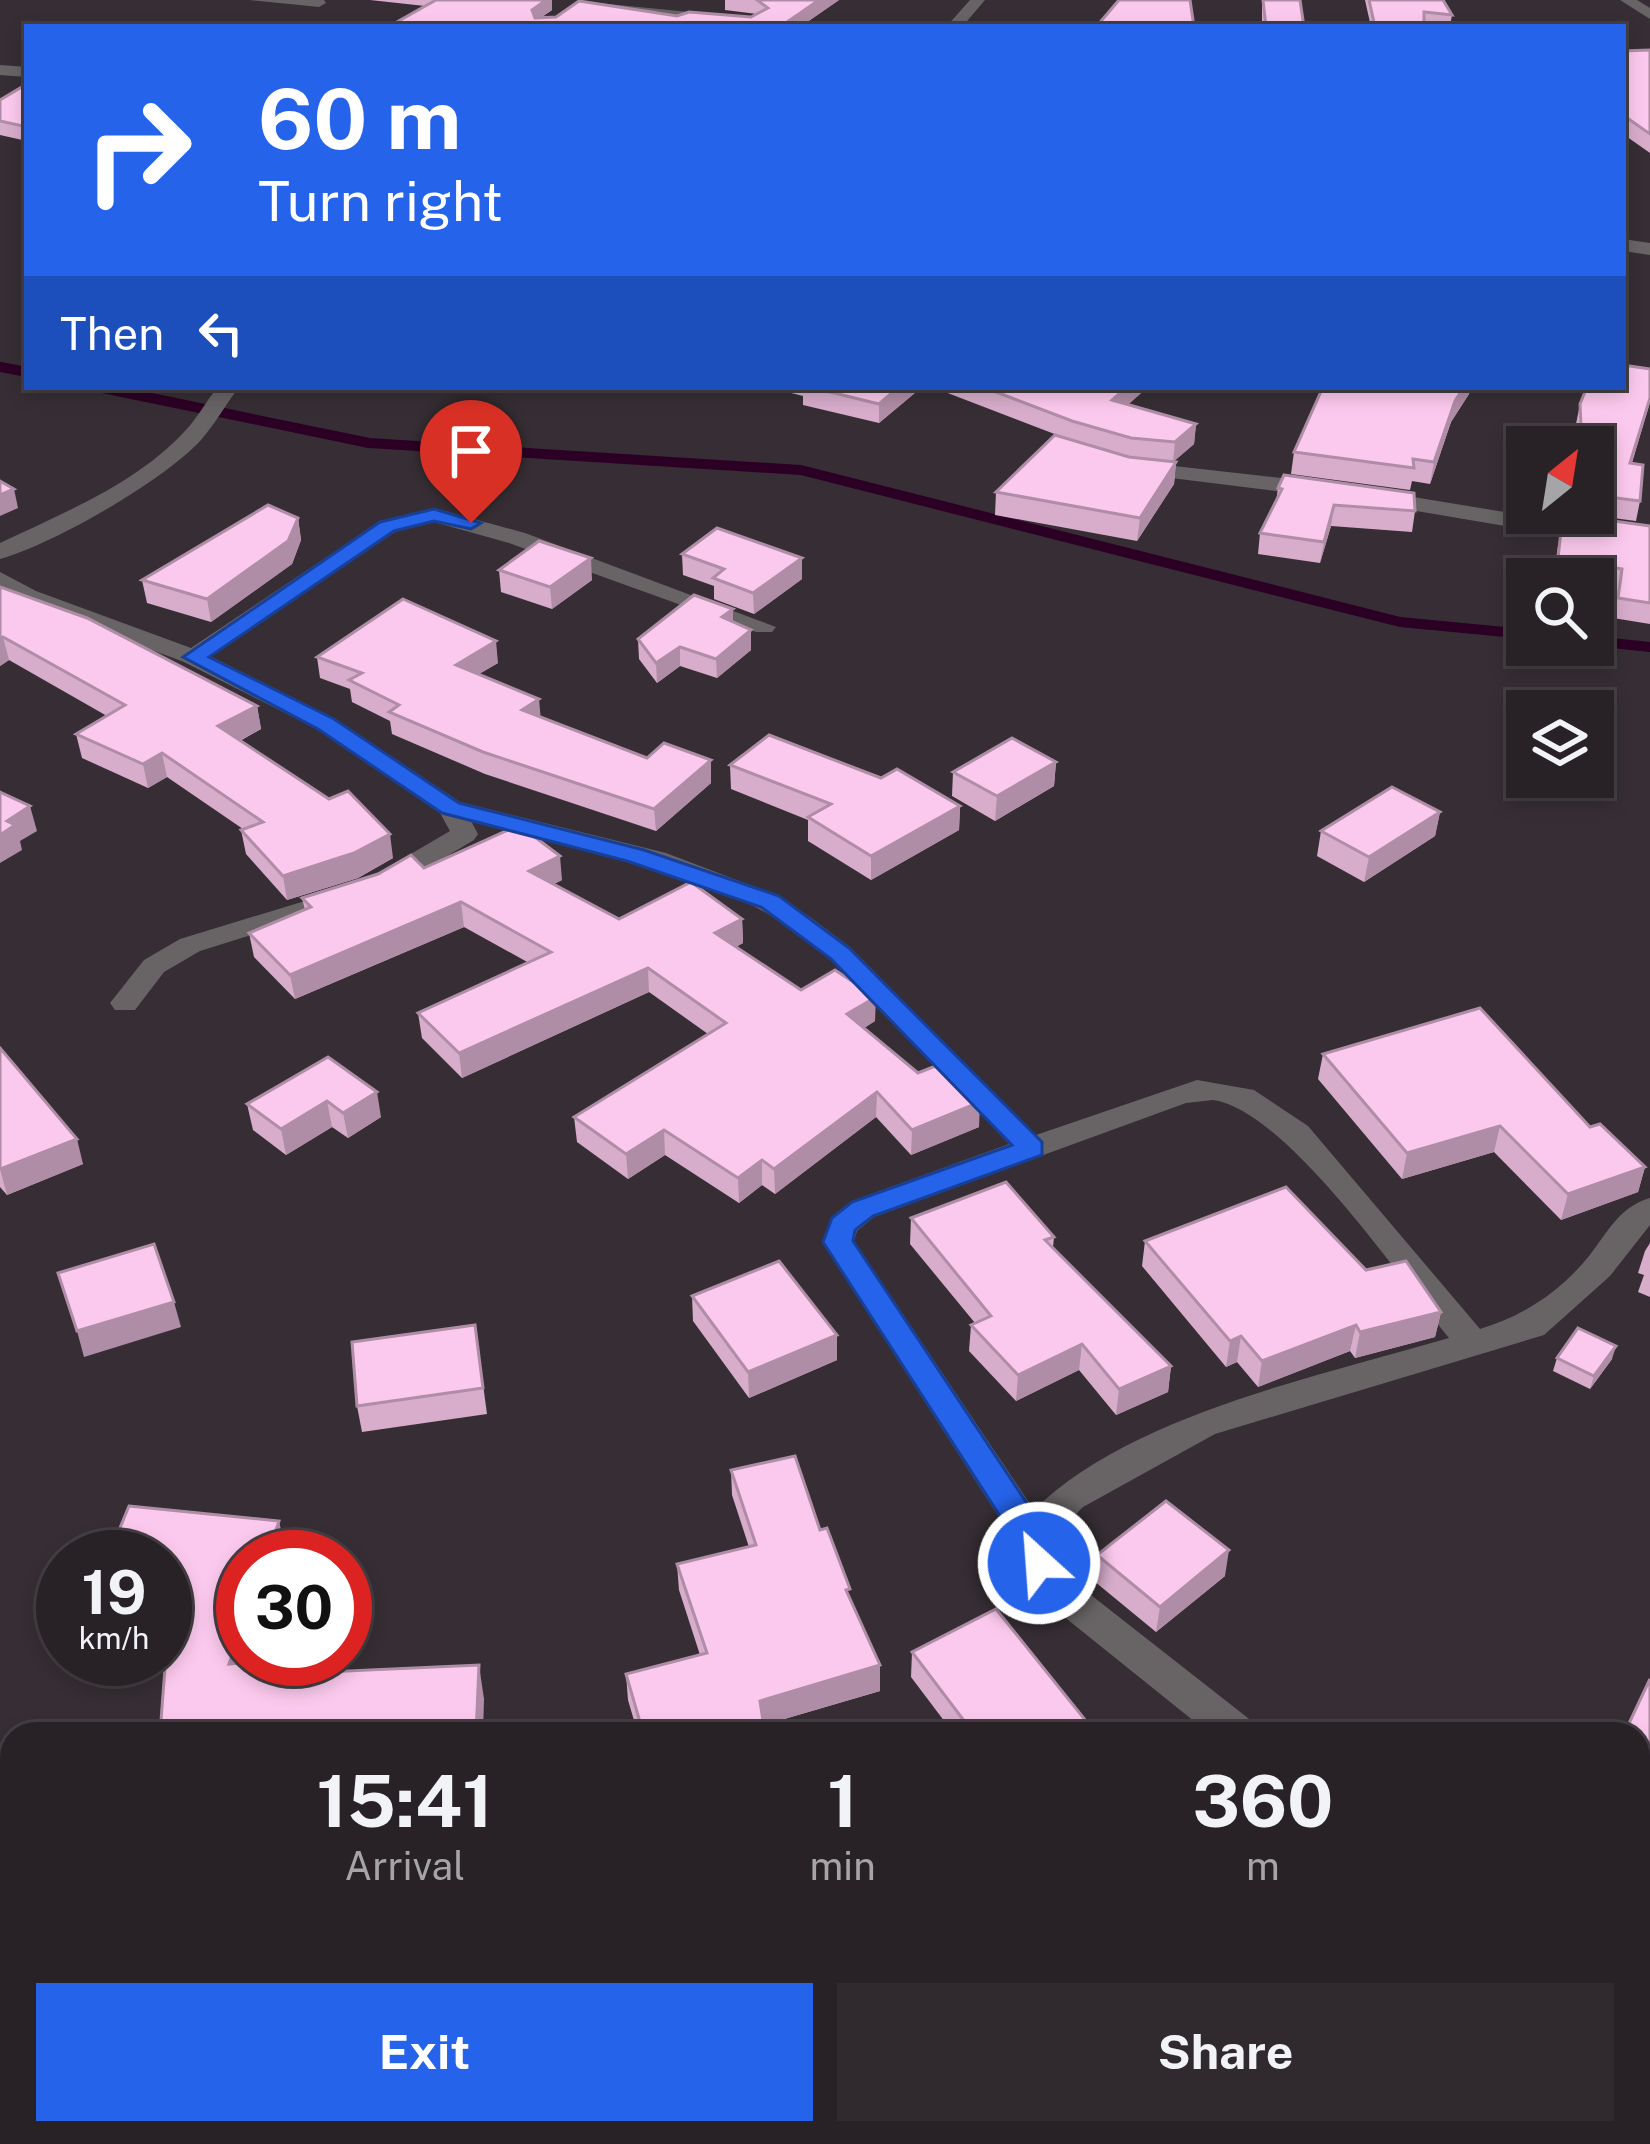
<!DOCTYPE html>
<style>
:root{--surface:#282227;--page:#302a2f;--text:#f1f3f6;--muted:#a5a4a7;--line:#443f44;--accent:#2563eb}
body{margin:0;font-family:"Public Sans",sans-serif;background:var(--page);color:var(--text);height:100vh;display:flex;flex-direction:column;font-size:45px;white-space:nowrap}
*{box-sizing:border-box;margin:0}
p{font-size:39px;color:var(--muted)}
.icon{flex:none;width:66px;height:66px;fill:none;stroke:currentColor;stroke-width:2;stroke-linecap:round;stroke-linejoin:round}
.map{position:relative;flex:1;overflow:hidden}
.side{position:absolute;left:0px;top:1722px;width:1650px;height:423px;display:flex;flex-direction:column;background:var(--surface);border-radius:36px 36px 0 0;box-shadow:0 6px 18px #0003,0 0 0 3px var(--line)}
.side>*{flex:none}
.hud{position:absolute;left:24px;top:24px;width:1602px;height:366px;border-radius:0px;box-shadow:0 6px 18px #0003,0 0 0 3px var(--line);background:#2563eb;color:#fff;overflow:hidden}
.needle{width:78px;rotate:30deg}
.tools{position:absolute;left:1506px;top:426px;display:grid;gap:24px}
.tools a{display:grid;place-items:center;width:108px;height:108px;border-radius:0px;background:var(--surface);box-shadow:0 6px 18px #0003,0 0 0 3px var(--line);font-size:60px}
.speed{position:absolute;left:36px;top:1530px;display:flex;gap:24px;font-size:60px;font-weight:700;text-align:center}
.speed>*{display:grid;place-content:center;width:156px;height:156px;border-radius:50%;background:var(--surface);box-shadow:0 6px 18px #0003,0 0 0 3px var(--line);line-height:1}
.speed small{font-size:30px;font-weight:400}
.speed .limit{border:18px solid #d22;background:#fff;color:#111}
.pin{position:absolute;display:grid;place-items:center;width:102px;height:102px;color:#fff;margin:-123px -51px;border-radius:50% 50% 50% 0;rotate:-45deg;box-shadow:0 0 12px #0007}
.pin .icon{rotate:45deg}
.me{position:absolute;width:132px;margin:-66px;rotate:334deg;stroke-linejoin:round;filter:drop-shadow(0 0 9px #0008)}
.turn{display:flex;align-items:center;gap:42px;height:252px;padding:0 36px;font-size:54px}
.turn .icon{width:156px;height:156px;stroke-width:2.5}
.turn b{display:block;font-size:84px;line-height:102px}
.then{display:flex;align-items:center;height:114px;padding:0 36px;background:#0003;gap:24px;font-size:45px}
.eta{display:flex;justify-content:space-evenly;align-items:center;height:204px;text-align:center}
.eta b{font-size:72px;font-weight:700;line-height:84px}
.cta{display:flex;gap:24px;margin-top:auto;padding:24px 36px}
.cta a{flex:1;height:138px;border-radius:0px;background:var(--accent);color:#fff;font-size:48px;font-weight:700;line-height:138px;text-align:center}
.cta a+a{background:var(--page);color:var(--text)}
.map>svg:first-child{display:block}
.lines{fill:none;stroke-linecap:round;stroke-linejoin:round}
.stream{stroke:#2c0025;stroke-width:10}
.minor{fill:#686466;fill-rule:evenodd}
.tertiary{fill:#686466;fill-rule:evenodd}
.wall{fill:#d8adcc}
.shaded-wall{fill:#b08da6}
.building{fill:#fbc9ed;stroke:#b08da6;stroke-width:3}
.route{fill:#2563eb;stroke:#184099;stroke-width:3}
</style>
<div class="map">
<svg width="1650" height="2144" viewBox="0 0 1650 2144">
<rect width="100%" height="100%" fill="#362e34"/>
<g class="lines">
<g class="stream">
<polyline points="0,367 27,372"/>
<polyline points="98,387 369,443 801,470 1400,622 1527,634"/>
<polyline points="1593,641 1650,647"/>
</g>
<g class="minor">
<polygon points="249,0 324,0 326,3 319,7"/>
<polygon points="970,0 985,0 962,27 946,27"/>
<polygon points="1620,0 1637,0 1650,8 1650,19"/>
<polygon points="588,2 719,15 727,20 719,25 583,9"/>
<path d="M218 387H239C226 404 215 424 201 440 163 481 54 544 0 559V543C63 513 136 484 184 432 197 419 206 401 218 387Z"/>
<polygon points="1139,462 1317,482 1328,489 1317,496 1131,473 1131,463"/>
<polygon points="1377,491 1565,522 1650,528 1650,542 1565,536 1369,503 1369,493"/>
<path d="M434 508 525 533 776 627 772 632H756L509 543 434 522 395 532 210 656 335 719 460 802 666 853 765 891 810 917 850 947 1036 1135 1197 1080 1254 1090 1308 1126 1480 1329C1522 1317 1561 1291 1589 1256 1608 1232 1619 1207 1650 1198V1225L1610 1276 1544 1335 1215 1434 1083 1507 1056 1534 1057 1561 1068 1577 1253 1722 1259 1734H1210L1042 1599 1021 1563 1020 1550 822 1242 831 1218 852 1201 1009 1144C942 1075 872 986 793 930 700 865 579 847 471 821L478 834 474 840 395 887H375L371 881 375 875 450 831 440 813 317 729 184 662 20 601 0 589V572L36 591 191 648 379 522ZM1213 1100C1286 1110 1400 1279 1449 1338 1320 1376 1130 1415 1034 1510L854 1241 857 1231 874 1217 1186 1103Z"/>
<polygon points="341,890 351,892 355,898 351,904 200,951 164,972 135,1010 115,1010 110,1003 144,960 180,939"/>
<polygon points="0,1927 12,1928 12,1968 0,1967"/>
<polygon points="613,2133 657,2133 659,2144 613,2144"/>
<polygon points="1512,2133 1563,2133 1568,2144 1516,2144"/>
</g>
<g class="tertiary">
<polygon points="0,65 27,67 27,77 0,75"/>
<polygon points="1623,239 1650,243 1650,255 1623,251"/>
</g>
</g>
<g class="wall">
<polygon points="370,0 552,0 552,10 542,17 751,17 757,14 725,10 725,0 839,0 800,27 388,27 425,6"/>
<polygon points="1262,0 1300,0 1304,27 1262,27"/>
<polygon points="1365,0 1443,0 1452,15 1450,26 1424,23 1424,27 1371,27"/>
<polygon points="1650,50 1650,153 1623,134 1623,51"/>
<polygon points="27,84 27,141 0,135 0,100"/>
<polygon points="1650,369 1650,402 1632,463 1640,501 1636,521 1574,513 1593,513 1593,447 1577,447 1576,424 1580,404"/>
<polygon points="768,387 922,387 879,423 803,405 803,396"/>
<polygon points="932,387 1148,387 1128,404 1196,424 1194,444 1173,462 1176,462 1174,484 1137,541 995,515 996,492 1065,438"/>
<polygon points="1323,387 1471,387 1469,394 1451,422 1430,484 1412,481 1410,490 1291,474 1294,452"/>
<polygon points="1278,488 1415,511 1412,532 1331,526 1320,563 1258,554 1260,533 1276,502"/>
<polygon points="1563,514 1650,526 1650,624 1613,618 1617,589 1593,585 1593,579 1553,578"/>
<polygon points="298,518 301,540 292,564 211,622 147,603 142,580"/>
<polygon points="682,554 802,558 802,579 754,614 714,599 714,586 683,575"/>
<polygon points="499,570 592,580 552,609 501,592"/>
<polygon points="0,587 257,706 261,729 240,741 393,858 358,878 287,900 246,854 241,830 243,829 167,777 148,788 82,758 76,734 107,716 9,660 0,666"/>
<polygon points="733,609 733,622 751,650 717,678 680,666 657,683 639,659 638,639"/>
<polygon points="317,657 498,663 479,674 540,717 711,783 656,831 485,774 392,734 390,721 352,702 350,689 320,678"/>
<polygon points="1056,762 1054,786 995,821 952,796 953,772"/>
<polygon points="730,765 881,778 960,806 959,830 871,880 808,841 808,820 731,789"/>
<polygon points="1440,812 1435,836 1364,882 1317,856 1321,831"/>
<polygon points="424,868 562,880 554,884 619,919 742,919 743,943 736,947 801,990 875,1021 864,1028 979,1127 911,1155 876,1117 775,1194 762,1185 739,1203 665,1155 628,1179 577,1142 574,1117 708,1034 649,992 462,1078 422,1038 418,1013 529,963 464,927 295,999 254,957 249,933 305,910 302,898"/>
<polygon points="0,1048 83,1164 7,1195 0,1187"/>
<polygon points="1323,1054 1590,1127 1645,1167 1638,1192 1561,1220 1494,1152 1402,1179 1318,1079"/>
<polygon points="328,1057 381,1117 348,1138 332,1127 286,1155 253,1130 247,1104"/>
<polygon points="911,1218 1054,1237 1053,1247 1171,1366 1168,1392 1116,1415 1079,1370 1016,1401 969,1351 971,1325 975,1323 910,1244"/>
<polygon points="1145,1241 1366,1270 1441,1312 1435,1337 1355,1358 1350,1351 1258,1387 1237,1362 1226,1367 1142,1266"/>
<polygon points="1650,1243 1650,1297 1638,1292 1644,1275 1638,1273 1645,1251"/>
<polygon points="692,1296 837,1335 837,1360 749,1398 693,1321"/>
<polygon points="475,1325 487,1414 362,1432 357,1406"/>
<polygon points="1557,1358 1612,1359 1590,1389 1553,1371"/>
<polygon points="731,1470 820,1530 880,1665 880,1691 764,1725 765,1734 638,1734 628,1700 626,1674 700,1655 679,1590 677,1564 749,1547 732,1495"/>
<polygon points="287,1555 287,1557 243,1557 250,1662 283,1659 286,1674 484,1699 148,1659 165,1659 165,1557"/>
<polygon points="1097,1555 1225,1576 1156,1632 1094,1581"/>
<polygon points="912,1652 1086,1721 1084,1734 954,1734 911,1677"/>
<polygon points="1650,2132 1639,2144 1588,2144 1579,2133"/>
<polygon points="875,2133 1074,2133 1077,2144 882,2144"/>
</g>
<g class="shaded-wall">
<polygon points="535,0 552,0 552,10 533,23 532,10"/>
<polygon points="819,0 839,0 800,27 780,27"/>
<polygon points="899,387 922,387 879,423 879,404"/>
<polygon points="1127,387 1148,387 1111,420 1112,400"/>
<polygon points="1464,387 1471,387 1469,394 1451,422 1430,484 1434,462 1455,401"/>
<polygon points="1196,424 1194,444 1173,462 1175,442"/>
<polygon points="1176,462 1174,484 1137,541 1140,518"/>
<polygon points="14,489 18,508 0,516 0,495"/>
<polygon points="1334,505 1331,526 1320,563 1324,542"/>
<polygon points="298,518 301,540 292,564 211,622 207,599"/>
<polygon points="591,558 592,580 552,609 550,587"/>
<polygon points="802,558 802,579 754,614 753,593"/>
<polygon points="733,609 733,629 722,617"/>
<polygon points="751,630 751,650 717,678 716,659"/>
<polygon points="3,637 9,660 0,666 0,639"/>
<polygon points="496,641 498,663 458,686 456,665"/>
<polygon points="680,647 680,666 657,683 656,663"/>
<polygon points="539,699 541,721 522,710"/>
<polygon points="257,706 261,729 222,750 218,726"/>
<polygon points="162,753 167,777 148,788 143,764"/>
<polygon points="711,760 711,783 656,831 654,809"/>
<polygon points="1056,762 1054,786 995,821 997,796"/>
<polygon points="30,806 37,831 20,841 22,850 0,863 0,835 7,821"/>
<polygon points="960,806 959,830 871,880 871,856"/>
<polygon points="1440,812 1435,836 1364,882 1369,857"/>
<polygon points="390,834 393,858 358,878 287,900 283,876"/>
<polygon points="560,856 562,880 531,895 529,871"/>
<polygon points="461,902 464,927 295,999 290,975"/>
<polygon points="742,919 743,943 716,957 715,933"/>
<polygon points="648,968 649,992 462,1078 459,1053"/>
<polygon points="876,997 875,1021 847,1039 847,1014"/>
<polygon points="377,1092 381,1117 348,1138 343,1113"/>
<polygon points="877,1092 876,1117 775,1194 774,1169"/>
<polygon points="327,1101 332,1127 286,1155 281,1129"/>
<polygon points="980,1102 979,1127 911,1155 912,1130"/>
<polygon points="1500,1126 1494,1152 1402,1179 1407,1153"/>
<polygon points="664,1130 665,1155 628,1179 626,1154"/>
<polygon points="77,1139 83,1164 7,1195 0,1169"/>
<polygon points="762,1160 762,1185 739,1203 738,1178"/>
<polygon points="1645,1167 1638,1192 1561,1220 1568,1194"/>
<polygon points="174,1302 181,1327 84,1357 77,1331"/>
<polygon points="1441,1312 1435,1337 1355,1358 1360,1332"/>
<polygon points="1356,1325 1350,1351 1258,1387 1262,1361"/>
<polygon points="837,1335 837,1360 749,1398 748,1372"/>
<polygon points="1241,1336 1237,1362 1226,1367 1230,1341"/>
<polygon points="1082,1344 1079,1370 1016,1401 1018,1375"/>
<polygon points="1616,1346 1612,1359 1590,1389 1594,1376"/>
<polygon points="1171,1366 1168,1392 1116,1415 1119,1389"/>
<polygon points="279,1521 287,1557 267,1557"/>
<polygon points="1229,1550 1225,1576 1156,1632 1160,1607"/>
<polygon points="243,1624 243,1659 251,1659 238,1699 229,1664"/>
<polygon points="479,1665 484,1699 483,1734 476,1734"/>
<polygon points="880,1665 880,1691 760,1726 760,1701"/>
<polygon points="1086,1721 1084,1734 1061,1734"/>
<polygon points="655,1726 656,1734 643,1734 642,1729"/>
<polygon points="1650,2117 1650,2132 1639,2144 1626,2144 1635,2133 1638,2133 1638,2130"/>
</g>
<g class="building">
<polygon points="436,0 546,0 532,10 535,18 556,17 579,1 677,16 689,12 751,17 768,8 757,0 819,0 780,27 388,27"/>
<polygon points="1119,0 1190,0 1194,27 1146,24 1144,27 1096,27"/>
<polygon points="1263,0 1300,0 1304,27 1266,27"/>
<polygon points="1369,0 1443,0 1452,15 1424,12 1424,27 1375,27"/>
<polygon points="1650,50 1650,134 1623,115 1623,51"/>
<polygon points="27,84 27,127 0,121 0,100"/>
<polygon points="1623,365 1650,369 1650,398 1630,463 1643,465 1640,501 1593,495 1593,447 1582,447 1580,404 1587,387 1623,387"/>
<polygon points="810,387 899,387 879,404"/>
<polygon points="983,387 1127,387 1112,400 1196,424 1175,442 1131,438 1072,421"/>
<polygon points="1323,387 1464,387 1455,401 1434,462 1413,459 1414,468 1294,452"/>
<polygon points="1055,435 1129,457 1176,462 1140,518 996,492"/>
<polygon points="1284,475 1414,493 1415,511 1334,505 1324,542 1260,533 1282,489 1278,488"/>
<polygon points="0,481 14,489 0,495"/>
<polygon points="268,505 298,518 288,541 207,599 142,580"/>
<polygon points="1563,514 1650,526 1650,603 1618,598 1622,569 1558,558"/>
<polygon points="717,528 802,558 753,593 713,578 724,569 682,554"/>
<polygon points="539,541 591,558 550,587 499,570"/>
<polygon points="0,587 87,618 257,706 218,726 329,799 348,791 390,834 354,853 283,876 241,830 263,822 162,753 143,764 76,734 125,705 3,637 0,639"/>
<polygon points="694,595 733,609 722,617 751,630 716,659 680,647 656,663 638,639"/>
<polygon points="403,599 496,641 456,665 539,699 522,710 647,758 664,743 711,760 654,809 483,752 389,712 399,705 349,680 362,673 317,657"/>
<polygon points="769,735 881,778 897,769 960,806 871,856 808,817 831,804 730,765"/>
<polygon points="1012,738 1056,762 997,796 953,772"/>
<polygon points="1392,787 1440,812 1369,857 1321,831"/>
<polygon points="0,792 30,806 7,821 15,825 0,835"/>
<polygon points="519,825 560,856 529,871 619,919 691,882 742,919 715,933 801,990 835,970 876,997 847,1014 918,1073 943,1063 980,1102 912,1130 877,1092 774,1169 762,1160 738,1178 664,1130 626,1154 574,1117 726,1023 648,968 459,1053 418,1013 551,952 461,902 290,975 249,933 311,907 302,898 378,874 411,855 424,868"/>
<polygon points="1480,1008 1590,1127 1600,1124 1645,1167 1568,1194 1500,1126 1407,1153 1323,1054"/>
<polygon points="0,1048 77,1139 0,1169"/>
<polygon points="328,1057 377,1092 343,1113 327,1101 281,1129 247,1104"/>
<polygon points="1006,1182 1054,1237 1045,1240 1171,1366 1119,1389 1082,1344 1018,1375 971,1325 991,1316 911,1218"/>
<polygon points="1286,1187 1366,1270 1406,1261 1441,1312 1360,1332 1356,1325 1262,1361 1241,1336 1230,1341 1145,1241"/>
<polygon points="154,1244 174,1302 77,1331 58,1273"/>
<polygon points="779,1261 837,1335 748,1372 692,1296"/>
<polygon points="475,1325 483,1388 357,1406 352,1342"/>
<polygon points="1578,1328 1616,1346 1594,1376 1557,1358"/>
<polygon points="795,1456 820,1530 827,1528 850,1589 846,1590 880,1665 760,1701 765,1734 656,1734 655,1726 642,1729 626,1674 707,1653 677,1564 756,1545 731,1470"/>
<polygon points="1166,1501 1229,1550 1160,1607 1097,1555"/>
<polygon points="129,1506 279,1521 267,1557 243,1557 243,1624 229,1664 283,1659 282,1674 479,1665 476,1734 160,1734 168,1628 165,1628 165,1557 108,1557"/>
<polygon points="996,1609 1086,1721 1061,1734 974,1734 912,1652"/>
<polygon points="1650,1679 1650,2117 1638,2130 1638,1734 1624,1734"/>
<polygon points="892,2133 1074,2133 1078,2138 1069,2144 900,2144"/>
<polygon points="1201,2133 1249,2133 1258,2144 1183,2144"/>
<polygon points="1619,2133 1635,2133 1627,2142"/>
</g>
<polygon class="route" points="434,509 481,523 471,529 434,521 394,531 209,657 334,719 459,803 644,850 779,896 849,948 1042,1142 1042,1155 873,1216 855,1230 853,1241 1048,1535 1056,1563 1051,1573 1027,1573 1020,1547 823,1242 832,1218 852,1202 1012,1145 831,959 761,907 627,861 442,813 318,729 183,657 380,522"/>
</svg>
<div class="tools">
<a><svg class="needle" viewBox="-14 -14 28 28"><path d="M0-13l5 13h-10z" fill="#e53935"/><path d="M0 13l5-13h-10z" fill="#a5a4a7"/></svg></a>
<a><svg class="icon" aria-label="search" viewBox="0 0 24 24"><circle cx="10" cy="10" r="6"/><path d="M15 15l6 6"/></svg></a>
<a><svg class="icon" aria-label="layers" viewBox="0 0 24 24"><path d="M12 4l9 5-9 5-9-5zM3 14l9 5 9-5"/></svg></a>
</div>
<div class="speed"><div>19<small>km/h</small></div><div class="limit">30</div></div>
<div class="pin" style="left:471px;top:523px;background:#d93025"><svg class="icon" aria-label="arrive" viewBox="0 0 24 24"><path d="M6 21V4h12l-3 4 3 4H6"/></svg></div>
<svg class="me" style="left:1039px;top:1563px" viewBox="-20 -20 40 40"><circle r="17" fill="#2563eb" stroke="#fff" stroke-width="3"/><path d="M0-11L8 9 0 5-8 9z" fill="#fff"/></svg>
<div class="hud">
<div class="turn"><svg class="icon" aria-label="right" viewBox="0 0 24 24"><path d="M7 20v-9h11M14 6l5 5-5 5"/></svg><div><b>60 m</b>Turn right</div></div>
<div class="then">Then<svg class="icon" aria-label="left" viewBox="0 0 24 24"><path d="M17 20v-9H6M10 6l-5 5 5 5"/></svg></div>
</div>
<section class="side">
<div class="eta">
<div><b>15:41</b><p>Arrival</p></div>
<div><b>1</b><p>min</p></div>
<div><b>360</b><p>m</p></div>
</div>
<div class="cta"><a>Exit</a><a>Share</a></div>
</section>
</div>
